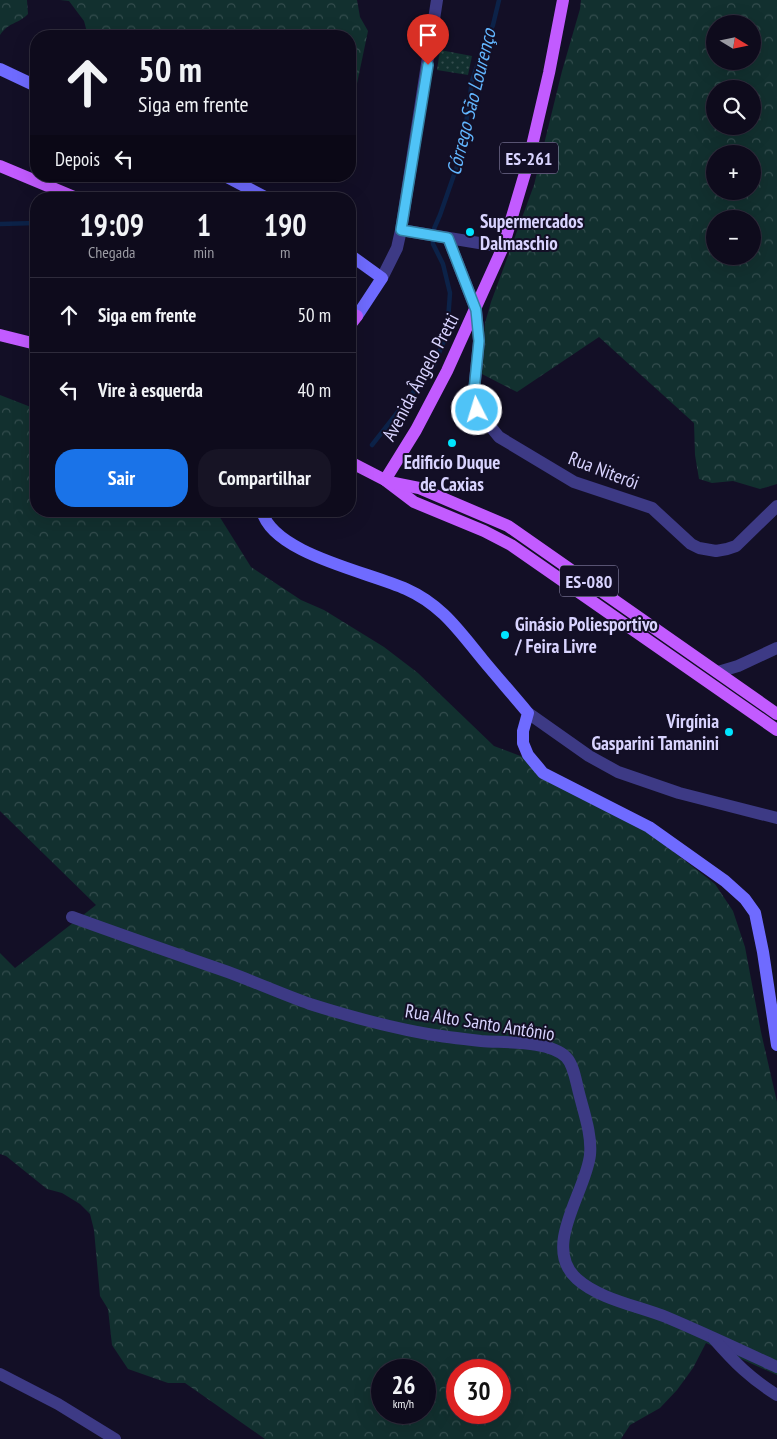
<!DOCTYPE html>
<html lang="pt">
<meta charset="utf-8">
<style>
:root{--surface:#0e0b1c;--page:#171425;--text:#f1f3f6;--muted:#9b9ba3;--line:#2e2b3b;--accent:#1a73e8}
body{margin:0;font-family:"PT Sans Narrow",sans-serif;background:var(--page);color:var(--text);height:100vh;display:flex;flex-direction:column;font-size:19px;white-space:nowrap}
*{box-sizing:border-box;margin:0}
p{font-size:16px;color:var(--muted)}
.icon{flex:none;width:28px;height:28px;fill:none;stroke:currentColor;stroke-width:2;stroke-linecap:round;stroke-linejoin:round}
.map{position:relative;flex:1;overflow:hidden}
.panel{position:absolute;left:30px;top:192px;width:326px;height:325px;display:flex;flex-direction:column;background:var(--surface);border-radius:20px;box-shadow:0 5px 20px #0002,0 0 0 1px var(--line)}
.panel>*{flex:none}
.guide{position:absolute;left:30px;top:30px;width:326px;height:152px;border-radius:20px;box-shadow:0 5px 20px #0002,0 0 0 1px var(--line);background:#0e0b1c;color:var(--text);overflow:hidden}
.needle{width:32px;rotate:100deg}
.controls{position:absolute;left:706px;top:15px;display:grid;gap:10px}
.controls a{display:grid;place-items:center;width:55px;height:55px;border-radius:50%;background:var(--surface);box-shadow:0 5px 20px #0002,0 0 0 1px var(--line);font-size:25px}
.speed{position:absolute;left:371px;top:1359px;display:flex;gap:10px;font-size:25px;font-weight:700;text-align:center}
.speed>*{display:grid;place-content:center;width:65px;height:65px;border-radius:50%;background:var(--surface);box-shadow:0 5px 20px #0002,0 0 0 1px var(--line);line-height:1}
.speed small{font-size:12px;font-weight:400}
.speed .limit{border:8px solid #d22;background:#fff;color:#111}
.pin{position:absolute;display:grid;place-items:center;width:42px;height:42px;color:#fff;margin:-51px -21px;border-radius:50% 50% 50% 0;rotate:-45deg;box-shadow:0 0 5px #0007}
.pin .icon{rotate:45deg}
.me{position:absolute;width:55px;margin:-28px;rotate:355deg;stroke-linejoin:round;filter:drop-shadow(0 0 4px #0008)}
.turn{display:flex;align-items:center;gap:18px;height:105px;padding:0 25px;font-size:22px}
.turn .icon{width:65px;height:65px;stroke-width:2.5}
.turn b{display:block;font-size:35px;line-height:42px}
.then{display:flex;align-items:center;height:48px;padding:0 25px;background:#0003;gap:10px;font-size:19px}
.eta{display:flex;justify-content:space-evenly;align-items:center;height:85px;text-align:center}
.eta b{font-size:30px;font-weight:800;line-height:35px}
.primary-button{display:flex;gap:10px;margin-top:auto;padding:10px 25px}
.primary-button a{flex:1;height:58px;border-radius:20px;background:var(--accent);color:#fff;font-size:20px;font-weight:800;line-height:58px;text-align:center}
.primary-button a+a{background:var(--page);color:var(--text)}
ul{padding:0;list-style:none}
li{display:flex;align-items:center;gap:15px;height:75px;padding:0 25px;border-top:1px solid var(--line)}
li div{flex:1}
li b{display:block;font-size:19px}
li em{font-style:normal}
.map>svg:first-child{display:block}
.forest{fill:url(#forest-crowns);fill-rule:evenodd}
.park{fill:url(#park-dots)}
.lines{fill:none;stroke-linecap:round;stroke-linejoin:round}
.stream{stroke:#0c2248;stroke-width:4.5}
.street{stroke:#3d3a85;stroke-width:12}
.secondary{stroke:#6f6bff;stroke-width:12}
.primary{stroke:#c25bff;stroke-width:12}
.route-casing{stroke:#337fa1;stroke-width:12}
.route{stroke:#4fc3f7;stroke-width:9}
.poi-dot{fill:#00e5ff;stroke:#130f26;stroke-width:2}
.labels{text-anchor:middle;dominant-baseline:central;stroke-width:4;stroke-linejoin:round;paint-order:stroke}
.shield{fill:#130f26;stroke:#9e99be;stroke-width:1}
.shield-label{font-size:18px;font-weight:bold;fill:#d9d4ff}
.poi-label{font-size:19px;font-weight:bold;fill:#d9d4ff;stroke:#130f26;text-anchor:start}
.street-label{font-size:19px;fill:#d9d4ff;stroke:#130f26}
.water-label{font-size:20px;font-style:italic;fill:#62b6ff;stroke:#130f26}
</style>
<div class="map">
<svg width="777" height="1439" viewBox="0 0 777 1439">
<defs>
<pattern id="forest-crowns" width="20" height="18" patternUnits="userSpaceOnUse" patternTransform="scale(1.25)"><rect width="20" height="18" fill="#12302f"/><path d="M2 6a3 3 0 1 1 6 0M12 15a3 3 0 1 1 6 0" fill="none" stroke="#344d4e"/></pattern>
<pattern id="park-dots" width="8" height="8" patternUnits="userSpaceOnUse" patternTransform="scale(1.25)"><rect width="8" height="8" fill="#12302f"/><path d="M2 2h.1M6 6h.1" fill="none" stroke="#344d4e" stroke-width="1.8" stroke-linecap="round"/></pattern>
</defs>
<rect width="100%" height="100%" fill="#130f26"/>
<g class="forest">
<path d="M0 0H27L28 14C17 25 10 21 0 35Z"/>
<path d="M60 0H357L360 17 368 31 355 93 350 91V36H302L297 31C280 33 260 30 245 36H88L84 21 69 1Z"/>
<path d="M581 0H777V484L760 489 733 481 712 483 699 479 695 455 694 423 599 337 517 392 480 373 485 323 491 302 534 185 562 71 580 9ZM715 24H752V61H715ZM715 89H752V126H715ZM715 154H752V191H715ZM715 219H752V256H715Z"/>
<path d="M0 395 36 409V511H216L251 567 301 600 324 610 384 647 418 673 494 746 531 760 643 828 715 884 733 911 745 947 761 1032 777 1102V1375L706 1343 693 1368 677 1390 660 1408 630 1425 621 1439H265L185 1383H168L128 1369 112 1345 108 1309 100 1296 94 1230 90 1214 80 1204 62 1193 47 1189 6 1156 0 1154V953L15 968 96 905 0 811ZM382 1370H425V1412H382ZM458 1370H500V1412H458Z"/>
</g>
<polygon class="park" points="440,50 472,56 468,75 437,70"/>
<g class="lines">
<g class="stream">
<polyline points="0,224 36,223"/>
<polyline points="372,445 433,367 447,334 450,293 443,264 433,244 433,231 440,215 462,152 472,81 483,48 493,25 499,0"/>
</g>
<g class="street">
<polyline points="401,230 503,247"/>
<polyline points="448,238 476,310 479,341 474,391 477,410 499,437 574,482 652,508 691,544 699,548 716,551 727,549 736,546 777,506"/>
<polyline points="382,278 397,248 401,230 437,0"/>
<polyline points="718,672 738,666 777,648"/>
<polyline points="528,713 589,756 618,772 679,793 777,818"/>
<path d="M72 917C124 936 176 954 228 972 255 982 282 994 310 1004 348 1016 388 1027 428 1034 445 1037 463 1039 481 1041 504 1043 549 1040 566 1057 574 1065 576 1082 579 1093 584 1113 592 1135 590 1155 586 1192 541 1247 577 1279 599 1299 638 1306 666 1317 704 1333 740 1350 777 1367"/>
<path d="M714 1339C735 1363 750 1378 777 1395"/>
<polyline points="0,1374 58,1404 115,1439"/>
</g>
<g class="secondary">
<polyline points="0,69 36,86"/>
<polyline points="225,176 269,199"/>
<polyline points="350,255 382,278 357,316"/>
<path d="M262 511C273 554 369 572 406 589 442 605 459 631 483 660 498 678 513 695 528 713L523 731V743L528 755 543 773 649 827 725 881 745 899 755 913 763 952 777 1045"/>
</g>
<g class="primary">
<polyline points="0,166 79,199"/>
<polyline points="350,313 357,316 350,325"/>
<polyline points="0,335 36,344"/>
<polyline points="350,462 385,480 414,502 484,531 511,545 777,730"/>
<polyline points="385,480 416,430 447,371 503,247 528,163 549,73 563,0"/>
<polyline points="389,482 419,488 508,526 777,714"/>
</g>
</g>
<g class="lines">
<defs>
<polyline id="route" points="428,65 401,230 448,238 476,310 479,341 474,391 477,410"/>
</defs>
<use href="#route" class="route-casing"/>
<use href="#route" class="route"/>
</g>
<g class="poi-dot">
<circle cx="470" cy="232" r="5"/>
<circle cx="452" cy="443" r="5"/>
<circle cx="505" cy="635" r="5"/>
<circle cx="729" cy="732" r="5"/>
</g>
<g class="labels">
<g class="shield">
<rect x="500" y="142.5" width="58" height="31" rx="4"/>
<rect x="560" y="565.5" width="58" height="31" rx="4"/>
</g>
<g class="shield-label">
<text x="529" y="158">ES-261</text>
<text x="589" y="581">ES-080</text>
</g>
<g class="poi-label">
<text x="480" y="221">Supermercados<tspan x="480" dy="22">Dalmaschio</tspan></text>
<text x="452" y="462" text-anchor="middle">Edificío Duque<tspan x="452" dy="22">de Caxias</tspan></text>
<text x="515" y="624">Ginásio Poliesportivo<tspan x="515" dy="22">/ Feira Livre</tspan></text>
<text x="719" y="721" text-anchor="end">Virgínia<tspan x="719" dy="22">Gasparini Tamanini</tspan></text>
</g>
<g class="street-label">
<text transform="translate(420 377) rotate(-62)">Avenida Ângelo Pretti</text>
<text transform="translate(604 470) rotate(21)">Rua Niterói</text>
<text transform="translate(480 1022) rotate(9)">Rua Alto Santo Antônio</text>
</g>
<g class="water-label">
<text transform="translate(471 102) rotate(-76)">Córrego São Lourenço</text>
</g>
</g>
</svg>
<div class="controls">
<a><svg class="needle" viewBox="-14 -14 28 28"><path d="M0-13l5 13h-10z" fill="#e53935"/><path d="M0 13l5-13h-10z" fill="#9b9ba3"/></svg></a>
<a><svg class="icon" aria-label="search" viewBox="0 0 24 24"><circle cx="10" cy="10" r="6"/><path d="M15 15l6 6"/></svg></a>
<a>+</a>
<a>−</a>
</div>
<div class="speed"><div>26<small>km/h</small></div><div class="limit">30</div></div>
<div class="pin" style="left:428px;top:65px;background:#d93025"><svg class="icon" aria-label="arrive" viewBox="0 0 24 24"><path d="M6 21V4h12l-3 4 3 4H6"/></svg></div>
<svg class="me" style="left:477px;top:410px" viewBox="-20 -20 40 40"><circle r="17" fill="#4fc3f7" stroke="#fff" stroke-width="3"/><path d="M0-11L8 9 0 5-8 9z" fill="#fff"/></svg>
<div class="guide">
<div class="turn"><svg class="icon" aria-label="ahead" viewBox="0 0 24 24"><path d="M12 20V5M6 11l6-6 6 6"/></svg><div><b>50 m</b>Siga em frente</div></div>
<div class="then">Depois<svg class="icon" aria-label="left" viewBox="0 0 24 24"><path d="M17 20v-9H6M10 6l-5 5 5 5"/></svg></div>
</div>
<section class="panel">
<div class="eta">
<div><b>19:09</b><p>Chegada</p></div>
<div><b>1</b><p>min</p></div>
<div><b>190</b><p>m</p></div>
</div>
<ul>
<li><svg class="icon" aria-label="ahead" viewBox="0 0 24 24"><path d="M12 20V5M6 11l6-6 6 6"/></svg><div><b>Siga em frente</b></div><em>50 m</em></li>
<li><svg class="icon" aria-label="left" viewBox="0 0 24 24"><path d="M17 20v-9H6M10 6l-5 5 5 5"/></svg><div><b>Vire à esquerda</b></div><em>40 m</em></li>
</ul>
<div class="primary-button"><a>Sair</a><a>Compartilhar</a></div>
</section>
</div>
